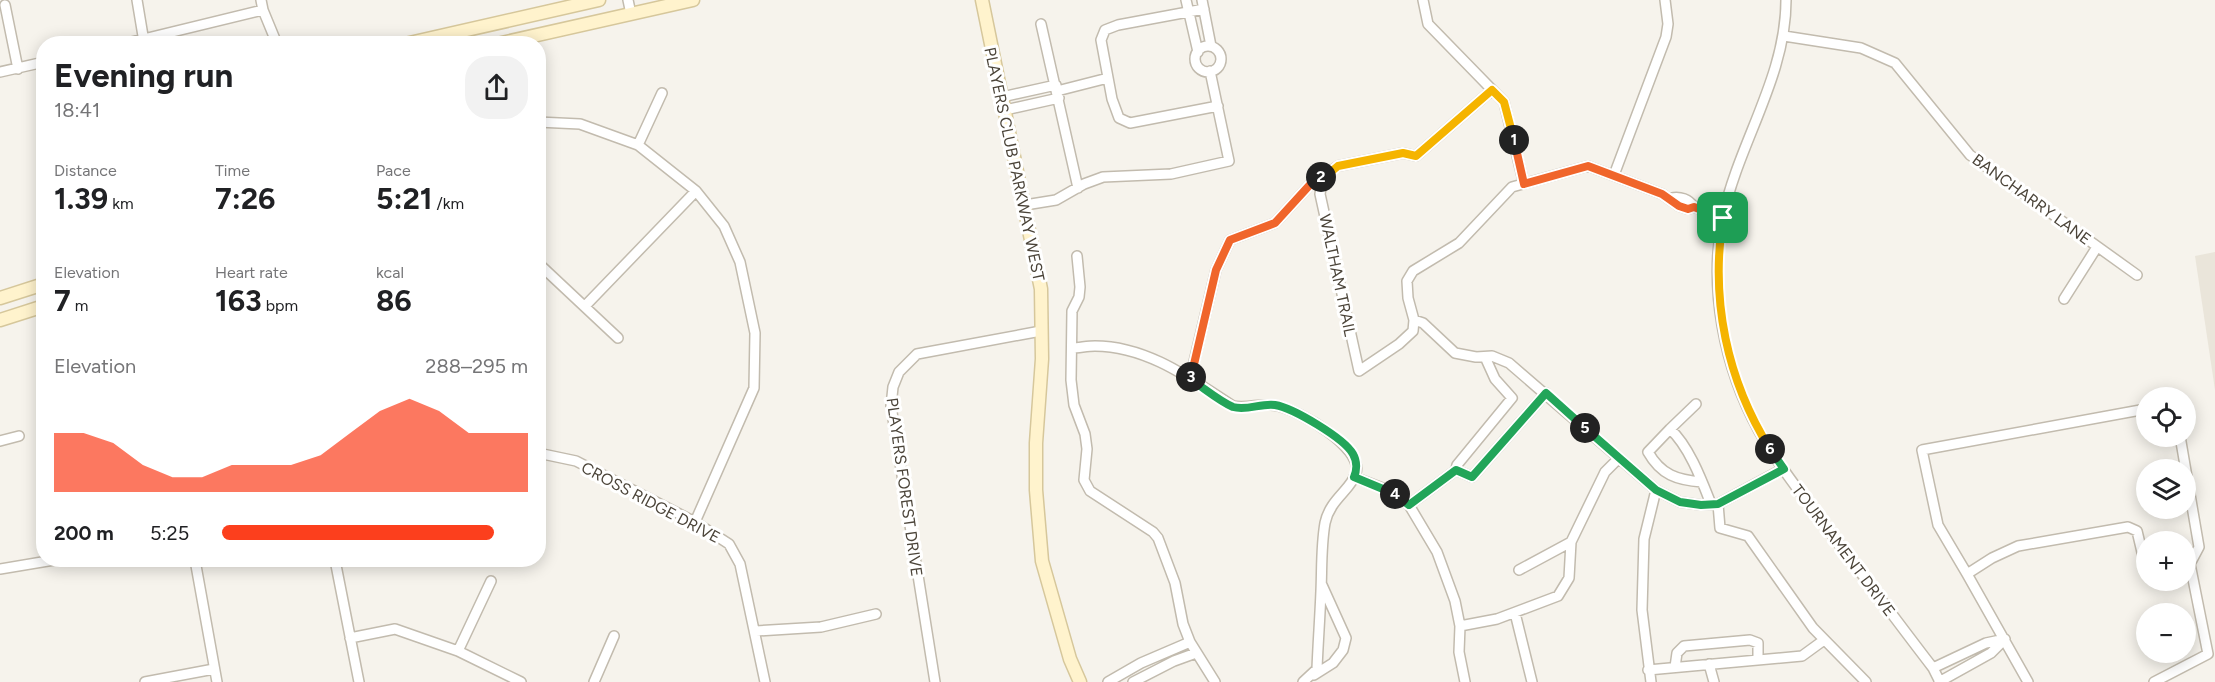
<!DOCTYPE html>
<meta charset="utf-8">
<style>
:root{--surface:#fff;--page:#f2f2f2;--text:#202124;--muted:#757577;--accent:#fc3f1d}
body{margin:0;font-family:Figtree,sans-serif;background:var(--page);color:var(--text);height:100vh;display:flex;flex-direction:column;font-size:22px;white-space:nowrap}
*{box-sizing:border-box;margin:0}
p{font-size:20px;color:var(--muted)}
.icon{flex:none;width:33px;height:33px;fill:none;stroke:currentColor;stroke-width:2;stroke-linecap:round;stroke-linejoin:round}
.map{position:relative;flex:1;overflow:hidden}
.side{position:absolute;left:36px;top:36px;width:510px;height:531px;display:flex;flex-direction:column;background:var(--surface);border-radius:24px;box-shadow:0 3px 15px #0003}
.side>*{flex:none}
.buttons{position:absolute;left:2136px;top:387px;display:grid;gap:12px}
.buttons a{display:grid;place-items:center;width:60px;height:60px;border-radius:50%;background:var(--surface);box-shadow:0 3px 15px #0003;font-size:30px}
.pin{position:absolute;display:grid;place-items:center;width:51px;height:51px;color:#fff;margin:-26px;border-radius:12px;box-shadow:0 3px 9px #0006}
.km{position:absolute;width:30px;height:30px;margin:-15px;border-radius:50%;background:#222;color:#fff;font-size:16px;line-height:30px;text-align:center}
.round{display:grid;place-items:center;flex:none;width:63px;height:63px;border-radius:24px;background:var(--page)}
.head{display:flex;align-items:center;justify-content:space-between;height:102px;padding:0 18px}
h1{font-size:33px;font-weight:700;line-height:45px}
.figures{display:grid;grid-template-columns:repeat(3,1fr);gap:9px;height:102px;padding:6px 18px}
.figures div{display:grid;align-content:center}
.figures b{font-size:30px;font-weight:700}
.figures small{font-size:16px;font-weight:400}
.figures p{font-size:16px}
.chart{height:168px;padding:12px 18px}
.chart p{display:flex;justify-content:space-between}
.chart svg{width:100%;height:108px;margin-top:6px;fill:var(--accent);opacity:.7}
ul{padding:0 18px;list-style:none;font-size:20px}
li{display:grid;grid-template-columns:96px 72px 1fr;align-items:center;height:45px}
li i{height:15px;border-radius:8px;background:var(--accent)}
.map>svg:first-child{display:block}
</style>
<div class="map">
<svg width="2215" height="682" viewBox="0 0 2215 682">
<rect width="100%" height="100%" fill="#f6f3ec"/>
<path fill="#eae5da" d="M 2215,252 L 2215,390 L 2195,256 Z"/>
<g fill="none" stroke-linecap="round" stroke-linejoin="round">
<defs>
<path id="street" d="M 137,0 L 144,42
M 261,0 L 263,10 L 277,44
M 628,0 L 631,14
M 1186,0 L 1198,52
M 1202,0 L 1211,46
M 1423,0 L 1428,24 L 1504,102 L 1524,184
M 1786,0 C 1786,77 1739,142 1723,216 C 1708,287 1724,368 1759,431 C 1780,468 1807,501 1832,535 C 1866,579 1899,624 1933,668 L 1940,682
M 5,5 L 18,69
M 1204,9 L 1118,25 L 1105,30 L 1101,40 L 1112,99 L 1119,118 L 1130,123 L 1218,106
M 1041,24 L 1078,188
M 1784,36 L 1861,48 L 1895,63 L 1970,155 L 2137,275
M 123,44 L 263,10
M1195 59a13 13 0 1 1 26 0a13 13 0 1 1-26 0Z
M 0,72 L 44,62
M 1492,90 L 1416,156 L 1403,153 L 1338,166 C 1327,173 1322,180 1320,194 L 1359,371 L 1399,344 L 1413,331 L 1414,320 L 1408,298 L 1407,281 L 1413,271 L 1459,243 L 1512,187 L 1588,166 L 1662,194 L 1679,206 L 1688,209 L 1694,207 L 1723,218
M 1057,91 L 1108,78
M 1002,97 L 1056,85
M 1005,110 L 1059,98
M 538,122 L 580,124 L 638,145 L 696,191 L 724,226 L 740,262 L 755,333 L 754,388 L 695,522
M 638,145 L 662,93
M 1614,175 L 1666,37 L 1668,24 L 1665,0
M 1671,198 C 1680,196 1689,199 1694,207
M 1025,205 L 1056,200 L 1084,184 L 1103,177 L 1171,174 L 1229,161 L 1210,71
M 1077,256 L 1080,287 L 1079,297 L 1072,311 L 1071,380 L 1074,405 L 1085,434 L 1087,449 L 1084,480 L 1090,491 L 1153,532 L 1158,538 L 1175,583 L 1183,624 L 1190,642 L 1215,682
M 538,263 L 618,338
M 2064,299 L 2097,247
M 585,306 L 696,191
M 1414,320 L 1423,323 L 1455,353 L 1476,357 L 1492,356 L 1509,363 L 1656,490 L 1680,502 L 1701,505 L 1718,504 L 1783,469
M 1072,348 C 1079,348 1087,346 1095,346 C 1147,346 1191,379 1233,406 C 1248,409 1263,402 1278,406 C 1300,411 1363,447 1356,473 C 1351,490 1330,499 1325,523 C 1321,546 1322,568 1321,591 C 1320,617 1318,643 1317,669 L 1303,682
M 1190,379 L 1216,270 L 1230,240 L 1275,223 L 1317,177 L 1326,176
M 1670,429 L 1696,404
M 0,441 L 19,436
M 538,453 L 576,461 L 695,522 L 729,544 L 740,564 L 765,682
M 1456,470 L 1457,465 L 1512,398 L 1495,379 L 1485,357
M 1456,470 L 1472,477 L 1546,393
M 1354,477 L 1393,492 L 1409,505 L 1437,552 L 1455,601 L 1460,626 L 1459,652 L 1465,682
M 1702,482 C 1677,480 1661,475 1648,452 L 1670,429 C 1689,446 1702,481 1711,504
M 1718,504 L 1720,528 L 1748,536 L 1813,628 L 1866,682
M 1409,505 L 1456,470
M 195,560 L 217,682
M 335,560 L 359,682
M 0,569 L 54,560
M 1519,570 L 1571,542
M 1967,574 L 1992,558 L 2018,546 L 2128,527 L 2137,531 L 2146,569
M 1515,613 L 1532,682
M 1460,626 L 1497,619 L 1558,596 L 1569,578 L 1571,542 L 1605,472 L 1619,458
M 756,631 L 821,627 L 876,614
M 350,638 L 395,629 L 458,651 L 521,682
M 458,651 L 491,581
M 1709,664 L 1714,682
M 1675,667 L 1677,653 L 1684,646 L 1750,640 L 1758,643 L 1758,660
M 1933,668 L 1986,643 L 2005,639 L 1991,653 L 1939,682
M 1648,670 L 1802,656 L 1824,640
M 1314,675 L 1333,663 L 1343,650 L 1346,638 L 1322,585
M 145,682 L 214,669
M 594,682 L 614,636
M 935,682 L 891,406 L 893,387 L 899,372 L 917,354 L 1041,331
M 1108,682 L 1141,663 L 1190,642
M 1133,682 L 1174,661 L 1196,653
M 1651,682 L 1642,610 L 1644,539 L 1656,490
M 2028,682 L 1967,574 L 1938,525 L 1922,450 L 2146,409
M 2154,682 L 2208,654 L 2190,564 L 2199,547 L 2180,436"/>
<path id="secondary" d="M 982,0 L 1041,289 L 1042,359 L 1036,443 L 1036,490 L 1042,561 L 1070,659 L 1080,682
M 405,44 L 599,0
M 497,44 L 693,0
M 0,298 L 44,284
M 0,320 L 44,306"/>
</defs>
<use href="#street" stroke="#c2bbae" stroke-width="12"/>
<use href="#secondary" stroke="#d6c79b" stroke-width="15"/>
<use href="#street" stroke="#fff" stroke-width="9"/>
<use href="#secondary" stroke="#fff3cd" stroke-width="12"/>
</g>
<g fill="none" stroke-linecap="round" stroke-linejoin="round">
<defs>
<path id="split-1" d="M 1514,140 L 1524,184 L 1588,166 L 1662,194 L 1679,206 L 1688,209 L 1694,207 L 1723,218"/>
<path id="split-2" d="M 1321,177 L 1326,176 L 1338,166 L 1403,153 L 1416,156 L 1492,90 L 1504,102 L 1514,140"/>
<path id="split-3" d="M 1191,377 L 1216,270 L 1230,240 L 1275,223 L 1317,177 L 1321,177"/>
<path id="split-4" d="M 1191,377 L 1190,379 C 1204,388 1219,401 1233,407 C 1247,411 1261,403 1275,405 C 1293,408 1344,438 1353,454 C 1357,461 1357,470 1354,477 L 1395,494"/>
<path id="split-5" d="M 1395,494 L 1409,505 L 1456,470 L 1472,477 L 1546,393 L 1585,428"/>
<path id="split-6" d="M 1585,428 L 1656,490 L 1680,502 L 1701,505 L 1718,504 L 1784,469 L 1770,449"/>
<path id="split-7" d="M 1723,218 C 1710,300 1727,380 1770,449"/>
</defs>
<use href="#split-1" stroke="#fff" stroke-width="12"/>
<use href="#split-2" stroke="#fff" stroke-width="12"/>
<use href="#split-3" stroke="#fff" stroke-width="12"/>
<use href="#split-4" stroke="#fff" stroke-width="12"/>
<use href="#split-5" stroke="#fff" stroke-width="12"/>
<use href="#split-6" stroke="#fff" stroke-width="12"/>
<use href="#split-7" stroke="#fff" stroke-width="12"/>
<use href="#split-1" stroke="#f0652b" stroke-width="8"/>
<use href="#split-2" stroke="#f5b400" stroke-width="8"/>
<use href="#split-3" stroke="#f0652b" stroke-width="8"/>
<use href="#split-4" stroke="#22a559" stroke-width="8"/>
<use href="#split-5" stroke="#22a559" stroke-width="8"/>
<use href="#split-6" stroke="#22a559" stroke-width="8"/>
<use href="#split-7" stroke="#f5b400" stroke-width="8"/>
</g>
<g text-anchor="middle" stroke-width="6" stroke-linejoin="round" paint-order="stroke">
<g font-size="16" fill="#4b4439" stroke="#fff">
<text transform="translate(1015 164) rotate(78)" y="6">PLAYERS CLUB PARKWAY WEST</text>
<text transform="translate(2032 199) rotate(36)" y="6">BANCHARRY LANE</text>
<text transform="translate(1338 275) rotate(78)" y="6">WALTHAM TRAIL</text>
<text transform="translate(905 487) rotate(82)" y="6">PLAYERS FOREST DRIVE</text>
<text transform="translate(651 502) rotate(28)" y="6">CROSS RIDGE DRIVE</text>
<text transform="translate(1844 550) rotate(53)" y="6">TOURNAMENT DRIVE</text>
</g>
</g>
</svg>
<div class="buttons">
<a><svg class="icon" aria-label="locate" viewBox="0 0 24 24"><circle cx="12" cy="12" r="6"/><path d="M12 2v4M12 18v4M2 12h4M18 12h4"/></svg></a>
<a><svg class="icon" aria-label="layers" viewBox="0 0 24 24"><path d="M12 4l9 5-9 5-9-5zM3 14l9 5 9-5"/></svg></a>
<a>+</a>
<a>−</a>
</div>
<div class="pin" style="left:1723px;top:218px;background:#1e9e55"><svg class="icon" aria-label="arrive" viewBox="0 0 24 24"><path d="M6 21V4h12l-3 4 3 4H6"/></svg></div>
<b class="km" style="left:1514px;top:140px">1</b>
<b class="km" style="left:1321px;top:177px">2</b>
<b class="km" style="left:1191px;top:377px">3</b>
<b class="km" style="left:1395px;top:494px">4</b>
<b class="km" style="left:1585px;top:428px">5</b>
<b class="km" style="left:1770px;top:449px">6</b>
<section class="side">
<div class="head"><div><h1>Evening run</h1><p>18:41</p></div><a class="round"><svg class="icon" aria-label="share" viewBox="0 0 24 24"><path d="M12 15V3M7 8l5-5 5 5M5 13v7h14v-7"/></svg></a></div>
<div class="figures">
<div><p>Distance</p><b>1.39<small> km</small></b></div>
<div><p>Time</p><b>7:26</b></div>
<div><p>Pace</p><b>5:21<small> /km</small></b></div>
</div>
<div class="figures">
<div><p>Elevation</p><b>7<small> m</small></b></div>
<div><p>Heart rate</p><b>163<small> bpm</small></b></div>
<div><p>kcal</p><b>86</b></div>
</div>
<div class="chart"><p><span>Elevation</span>288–295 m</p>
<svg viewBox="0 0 160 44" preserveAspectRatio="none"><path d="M0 44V20L10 20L20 24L30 33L40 38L50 38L60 33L70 33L80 33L90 29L100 20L110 11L120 6L130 11L140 20L150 20L160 20V44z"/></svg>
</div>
<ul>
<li><b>200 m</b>5:25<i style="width:89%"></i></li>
</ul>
</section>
</div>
